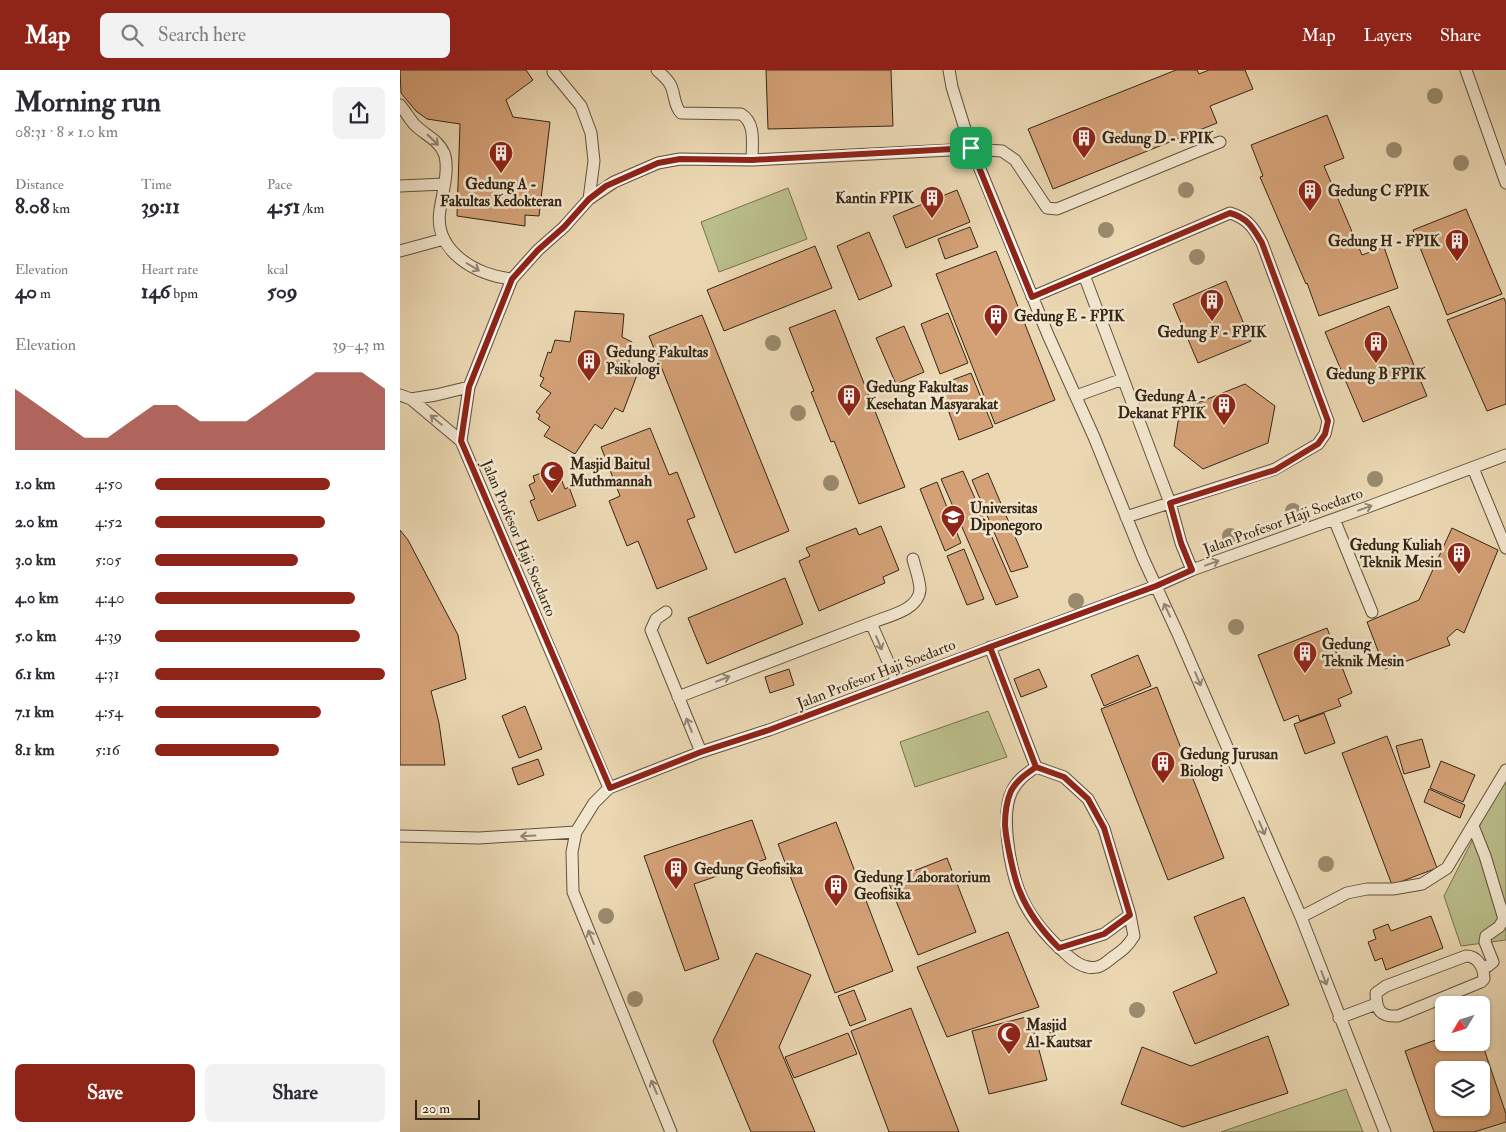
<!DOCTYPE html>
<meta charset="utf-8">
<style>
:root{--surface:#fff;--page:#f2f2f3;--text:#2b2b33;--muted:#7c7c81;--accent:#8f2418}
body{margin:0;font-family:"IM FELL Double Pica",serif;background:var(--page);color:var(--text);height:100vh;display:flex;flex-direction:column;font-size:19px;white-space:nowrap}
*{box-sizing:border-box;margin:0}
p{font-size:16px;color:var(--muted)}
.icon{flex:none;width:28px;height:28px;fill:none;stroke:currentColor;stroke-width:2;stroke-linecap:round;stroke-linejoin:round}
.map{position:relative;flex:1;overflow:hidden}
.drawer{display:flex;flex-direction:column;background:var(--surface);width:400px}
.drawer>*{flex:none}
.needle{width:32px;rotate:232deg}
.controls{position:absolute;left:1035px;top:926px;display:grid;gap:10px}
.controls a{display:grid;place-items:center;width:55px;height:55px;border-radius:8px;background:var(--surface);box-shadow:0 1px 4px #0004;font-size:25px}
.scale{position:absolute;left:15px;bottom:12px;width:65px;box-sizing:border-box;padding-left:5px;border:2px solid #352616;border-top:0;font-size:14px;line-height:18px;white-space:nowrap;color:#352616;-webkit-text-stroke:4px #f2e6ce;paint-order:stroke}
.pin{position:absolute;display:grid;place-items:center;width:42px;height:42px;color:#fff;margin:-21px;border-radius:10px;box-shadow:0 2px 8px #0006}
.round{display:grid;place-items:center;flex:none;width:52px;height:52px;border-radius:8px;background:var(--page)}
.head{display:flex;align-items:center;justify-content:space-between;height:85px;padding:0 15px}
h1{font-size:28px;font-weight:700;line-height:38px}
.figures{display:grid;grid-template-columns:repeat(3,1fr);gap:8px;height:85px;padding:5px 15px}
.figures div{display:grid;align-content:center}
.figures b{font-size:21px;font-weight:700}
.figures small{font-size:14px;font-weight:400}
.figures p{font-size:14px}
.chart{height:140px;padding:10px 15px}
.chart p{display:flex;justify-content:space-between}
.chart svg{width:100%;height:90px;margin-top:5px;fill:var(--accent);opacity:.7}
.cta{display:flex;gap:10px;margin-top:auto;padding:10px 15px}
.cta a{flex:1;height:58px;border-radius:8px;background:var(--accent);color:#fff;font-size:20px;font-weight:700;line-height:58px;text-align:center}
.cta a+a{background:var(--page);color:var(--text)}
ul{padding:0 15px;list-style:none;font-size:16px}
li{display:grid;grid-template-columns:80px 60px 1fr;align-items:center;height:38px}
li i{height:12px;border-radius:6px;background:var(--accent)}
header{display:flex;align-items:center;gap:30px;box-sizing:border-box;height:70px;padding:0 25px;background:var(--accent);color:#fff}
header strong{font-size:24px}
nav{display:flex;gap:28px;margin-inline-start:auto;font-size:18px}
.search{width:350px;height:45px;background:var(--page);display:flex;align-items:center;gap:12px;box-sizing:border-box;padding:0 18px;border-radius:8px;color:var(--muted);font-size:19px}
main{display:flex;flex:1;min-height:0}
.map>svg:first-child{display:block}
</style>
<header>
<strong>Map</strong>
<div class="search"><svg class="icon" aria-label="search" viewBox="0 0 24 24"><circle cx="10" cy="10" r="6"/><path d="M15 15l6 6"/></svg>Search here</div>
<nav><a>Map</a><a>Layers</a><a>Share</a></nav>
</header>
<main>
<section class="drawer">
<div class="head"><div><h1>Morning run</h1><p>08:31 · 8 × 1.0 km</p></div><a class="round"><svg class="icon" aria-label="share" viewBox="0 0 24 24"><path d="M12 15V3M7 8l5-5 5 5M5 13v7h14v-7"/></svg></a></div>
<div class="figures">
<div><p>Distance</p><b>8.08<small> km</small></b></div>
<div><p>Time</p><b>39:11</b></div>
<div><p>Pace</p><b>4:51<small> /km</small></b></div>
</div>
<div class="figures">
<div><p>Elevation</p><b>40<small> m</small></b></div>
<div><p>Heart rate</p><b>146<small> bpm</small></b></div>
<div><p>kcal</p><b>509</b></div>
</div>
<div class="chart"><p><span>Elevation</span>39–43 m</p>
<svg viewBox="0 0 160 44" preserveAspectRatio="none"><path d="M0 44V14L10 22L20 30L30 38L40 38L50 30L60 22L70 22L80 30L90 30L100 30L110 22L120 14L130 6L140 6L150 6L160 14V44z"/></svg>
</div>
<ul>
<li><b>1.0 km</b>4:50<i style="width:76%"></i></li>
<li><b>2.0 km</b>4:52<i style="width:74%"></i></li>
<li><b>3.0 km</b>5:05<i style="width:62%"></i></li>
<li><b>4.0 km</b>4:40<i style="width:87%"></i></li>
<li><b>5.0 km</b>4:39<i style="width:89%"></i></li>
<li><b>6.1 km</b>4:31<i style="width:100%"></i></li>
<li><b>7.1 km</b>4:54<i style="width:72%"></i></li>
<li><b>8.1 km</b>5:16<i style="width:54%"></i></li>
</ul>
<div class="cta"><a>Save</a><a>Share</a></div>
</section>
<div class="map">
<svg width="1106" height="1062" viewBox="0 0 1106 1062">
<rect width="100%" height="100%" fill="#ebd8b3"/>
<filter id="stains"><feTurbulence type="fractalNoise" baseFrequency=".004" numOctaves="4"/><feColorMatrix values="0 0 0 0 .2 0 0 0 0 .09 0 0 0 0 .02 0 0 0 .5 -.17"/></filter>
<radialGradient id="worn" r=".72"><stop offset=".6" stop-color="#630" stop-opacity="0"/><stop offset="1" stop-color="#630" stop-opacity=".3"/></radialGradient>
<path fill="#babe8a" stroke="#787250" d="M 388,118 L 407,169 L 319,202 L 301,152 Z
M 588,641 L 607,687 L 515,717 L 500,672 Z
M 1106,704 L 1106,870 L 1061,876 L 1044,826 Z
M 946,1019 L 963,1062 L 821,1062 Z"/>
<path fill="#d4a177" stroke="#352616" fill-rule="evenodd" d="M 0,0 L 126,0 L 133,10 L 106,30 L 113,47 L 150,52 L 139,146 L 125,145 L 125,156 L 57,146 L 60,54 L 27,49 L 16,41 L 1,23 Z
M 366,0 L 491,0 L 493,56 L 368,59 Z
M 776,0 L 797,0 L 799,4 L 809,0 L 845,0 L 853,19 L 810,36 L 817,53 L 653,119 L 628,59 Z
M 927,45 L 944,88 L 924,96 L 962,185 L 984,177 L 998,218 L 919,246 L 907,213 L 906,214 L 860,107 L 863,106 L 851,75 Z
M 557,120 L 570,152 L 506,178 L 493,146 Z
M 1066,139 L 1102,224 L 1047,245 L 1013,160 Z
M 570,157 L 578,177 L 545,189 L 538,169 Z
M 469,162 L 492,216 L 459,230 L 437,176 Z
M 415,176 L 432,218 L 324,261 L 307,220 Z
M 596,181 L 655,330 L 595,354 L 536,204 Z
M 826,211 L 851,271 L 798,293 L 773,234 Z
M 1104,228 L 1106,233 L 1106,334 L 1087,341 L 1047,250 Z
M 989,236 L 1027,326 L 963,352 L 925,262 Z
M 435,240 L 505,417 L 459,434 L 434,371 L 431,372 L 411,322 L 414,321 L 389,258 Z
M 175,241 L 224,244 L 222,267 L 232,272 L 228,298 L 237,305 L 223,342 L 215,338 L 202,359 L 195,354 L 175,384 L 144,366 L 150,357 L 138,349 L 140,345 L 136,342 L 151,323 L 140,316 L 144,308 L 140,306 L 148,282 L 151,283 L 155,270 L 170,272 Z
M 548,243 L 568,293 L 540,304 L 521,254 Z
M 302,245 L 389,461 L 335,483 L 249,266 Z
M 504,256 L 524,302 L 496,314 L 476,268 Z
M 571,303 L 593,357 L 559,370 L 539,315 Z
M 845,314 L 875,336 L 868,373 L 803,399 L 774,376 L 780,340 Z
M 250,358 L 269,405 L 277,402 L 295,447 L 287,450 L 307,499 L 257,519 L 238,471 L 227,476 L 209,431 L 220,426 L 201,377 Z
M 149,400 L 151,404 L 158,401 L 165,419 L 169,417 L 176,436 L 138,451 L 130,431 L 135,429 L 129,415 L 135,412 L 133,406 Z
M 563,401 L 618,527 L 596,535 L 541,409 Z
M 588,403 L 628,497 L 611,502 L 572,410 Z
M 537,412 L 561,473 L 545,481 L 520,419 Z
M 481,456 L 499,500 L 483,507 L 485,513 L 419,541 L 399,491 L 410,486 L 406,478 L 456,458 L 459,465 Z
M 1052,458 L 1098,480 L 1064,563 L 1057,559 L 1047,568 L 1050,575 L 985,599 L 967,552 L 1019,530 Z
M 0,460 L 8,470 L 58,565 L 66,609 L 31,621 L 39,653 L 45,695 L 0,695 Z
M 564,479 L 584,529 L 567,535 L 547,486 Z
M 385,508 L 403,554 L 307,594 L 288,548 Z
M 927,558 L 952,623 L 938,629 L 941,636 L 900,651 L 898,645 L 884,651 L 858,585 Z
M 738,585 L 751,616 L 704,636 L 691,605 Z
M 389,599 L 394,615 L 370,623 L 365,607 Z
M 639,599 L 647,617 L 621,627 L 614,609 Z
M 757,617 L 824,788 L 768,810 L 701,639 Z
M 125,636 L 142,679 L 119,688 L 102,646 Z
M 924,643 L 935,673 L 905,684 L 894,654 Z
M 987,666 L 1037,798 L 992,815 L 942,683 Z
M 1022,669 L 1030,697 L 1004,704 L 996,676 Z
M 138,689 L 144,705 L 118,715 L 112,698 Z
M 1041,691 L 1075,705 L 1063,732 L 1030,718 Z
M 1029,719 L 1065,735 L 1060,748 L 1024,732 Z
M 352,750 L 366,789 L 294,814 L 319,889 L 285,901 L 244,786 Z
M 436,752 L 493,901 L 435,923 L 378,774 Z
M 547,788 L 576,862 L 518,885 L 488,811 Z
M 844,827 L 889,935 L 795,974 L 773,922 L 817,903 L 794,847 Z
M 1031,846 L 1043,878 L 986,900 L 982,888 L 975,891 L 968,872 L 976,869 L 973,860 L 988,854 L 991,861 Z
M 608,862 L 639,937 L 547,967 L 517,897 Z
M 356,883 L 411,905 L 379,977 L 415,1062 L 351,1062 L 313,971 Z
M 454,920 L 466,950 L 450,956 L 438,926 Z
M 511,938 L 559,1062 L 489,1062 L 451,961 Z
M 630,946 L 647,1010 L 589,1024 L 572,961 Z
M 448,963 L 457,984 L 394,1008 L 385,987 Z
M 868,966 L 888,1023 L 783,1057 L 721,1034 L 742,977 L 791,996 Z
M 1044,967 L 1044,972 L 1081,972 L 1081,970 L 1106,1044 L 1106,1052 L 1074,1062 L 1034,1062 L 1005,981 ZM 1044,1000 L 1081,1000 L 1081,1038 L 1044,1038 Z"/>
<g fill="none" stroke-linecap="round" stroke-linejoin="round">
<defs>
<path id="service" d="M 257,0 C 262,5 268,9 271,16 C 275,25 274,36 281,43 L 341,44 C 356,53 352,73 352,90
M 549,0 L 552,17 L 569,72 L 648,265 L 694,367 L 743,488 L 778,564 L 901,847 L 985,1062
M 1066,0 L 1106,113
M 0,35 C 5,41 9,48 14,54 C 23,64 38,69 44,83 C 50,98 42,125 40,140 C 33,181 77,206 112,209
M 0,116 L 44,114
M 189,129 L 214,112 L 258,93 L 280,89 L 352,90 L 571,79 L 602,81 L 615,90 L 647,138 L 657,139 L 820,72
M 0,181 L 44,169
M 684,205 L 770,433 L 781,473 L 792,500
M 632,227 L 830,143 C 847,148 854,158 862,173 L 928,351 L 925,364 L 918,374 L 875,399 L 726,447
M 0,325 L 11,329 L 61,371 L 209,718
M 676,326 L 723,309
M 11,329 L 36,325 L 69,317
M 61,371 L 69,317 L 112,209 L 138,180 L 164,157 L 189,129 L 194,91 L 191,63 L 181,36 L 153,2
M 1073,398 L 1106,478
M 934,449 L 972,542
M 266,542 L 256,549 L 251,560 L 301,682
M 471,553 C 487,546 518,541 520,520 C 520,510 515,498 513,489
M 590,577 L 636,697 L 664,707 L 688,729 L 704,759 L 730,845 L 704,864 L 659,878
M 278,627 L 471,553 L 497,612
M 636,697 C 626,704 617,710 612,721 C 600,744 610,797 619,821 C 628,845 646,866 664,882 C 672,890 685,900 697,897 C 703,896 709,890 713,887 C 723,880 728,876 734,866 L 730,845
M 1073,756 L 1085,786 L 1104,849 L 1099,857 L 1086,866 L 1085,872 L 1093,892 L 1088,896 L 1082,898
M 0,766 L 79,768 L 176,762
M 901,847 L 947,823 L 967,819 L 993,819 L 1022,814 L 1047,798 L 1106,700
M 1066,886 C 1078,886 1084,898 1084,909 L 1081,912 L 998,946 C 980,947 976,940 976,923 L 986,916 Z
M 939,948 L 976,934
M 271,1062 L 173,822 L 172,782 L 176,762 L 194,733 L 209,718 L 301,682 L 369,660 L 756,516 L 792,500 L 965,438 L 1106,385"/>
</defs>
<use href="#service" stroke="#62523d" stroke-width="13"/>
<use href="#service" stroke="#f2e6ce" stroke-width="11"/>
</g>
<g fill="#998b6d">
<circle cx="1035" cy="26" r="8"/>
<circle cx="994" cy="80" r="8"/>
<circle cx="1061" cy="93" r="8"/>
<circle cx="786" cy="120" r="8"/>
<circle cx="706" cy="160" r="8"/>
<circle cx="797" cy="187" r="8"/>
<circle cx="373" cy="273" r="8"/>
<circle cx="398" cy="343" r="8"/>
<circle cx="975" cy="409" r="8"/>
<circle cx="431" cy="413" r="8"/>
<circle cx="893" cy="441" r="8"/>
<circle cx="830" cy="466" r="8"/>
<circle cx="676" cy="531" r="8"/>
<circle cx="836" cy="557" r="8"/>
<circle cx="926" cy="794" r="8"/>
<circle cx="206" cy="846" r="8"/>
<circle cx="235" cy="929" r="8"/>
<circle cx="737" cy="940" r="8"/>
</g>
<defs><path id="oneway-shaft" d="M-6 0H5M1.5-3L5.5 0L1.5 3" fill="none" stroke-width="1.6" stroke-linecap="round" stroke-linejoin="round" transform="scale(1.25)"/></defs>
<g stroke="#948672">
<use href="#oneway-shaft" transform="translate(33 70) rotate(44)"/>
<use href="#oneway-shaft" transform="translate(73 197) rotate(31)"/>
<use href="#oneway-shaft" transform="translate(36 350) rotate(-140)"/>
<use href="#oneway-shaft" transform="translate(965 438) rotate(-20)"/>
<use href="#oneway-shaft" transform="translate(812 493) rotate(-20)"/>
<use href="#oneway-shaft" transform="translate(767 540) rotate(-115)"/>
<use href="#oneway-shaft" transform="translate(479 573) rotate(67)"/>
<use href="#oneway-shaft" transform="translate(323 609) rotate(-21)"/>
<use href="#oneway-shaft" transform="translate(798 609) rotate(67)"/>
<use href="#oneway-shaft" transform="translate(289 655) rotate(-112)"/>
<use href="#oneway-shaft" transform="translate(862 758) rotate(67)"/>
<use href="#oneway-shaft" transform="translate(128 766) rotate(177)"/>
<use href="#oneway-shaft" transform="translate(191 867) rotate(-112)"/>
<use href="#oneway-shaft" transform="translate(924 908) rotate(69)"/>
<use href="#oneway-shaft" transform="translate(254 1017) rotate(-113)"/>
</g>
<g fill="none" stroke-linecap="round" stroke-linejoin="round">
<defs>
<path id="route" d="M 571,78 L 352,90 L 280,89 L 258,93 L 206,116 L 189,129 L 164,157 L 138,180 L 112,209 L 69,317 L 61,371 L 210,718 L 301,682 L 369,660 L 590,577 L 636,697 C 626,704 617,710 611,721 C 607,730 605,745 605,755 C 606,770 614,809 620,822 C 629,844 643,862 659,878 L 704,864 L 730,845 L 704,758 L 688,729 L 664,707 L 636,697 L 590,577 L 756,516 L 792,500 L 781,473 L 770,433 L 875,400 L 918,374 L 925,364 L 928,351 L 862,173 C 853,158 848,148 830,143 L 632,227 L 571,78"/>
</defs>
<use href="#route" stroke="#fff" stroke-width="10"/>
<use href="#route" stroke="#8f2418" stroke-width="6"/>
</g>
<defs>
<symbol id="building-pin" viewBox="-11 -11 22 30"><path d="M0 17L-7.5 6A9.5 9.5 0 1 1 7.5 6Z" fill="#8f2418" stroke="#f2e6ce"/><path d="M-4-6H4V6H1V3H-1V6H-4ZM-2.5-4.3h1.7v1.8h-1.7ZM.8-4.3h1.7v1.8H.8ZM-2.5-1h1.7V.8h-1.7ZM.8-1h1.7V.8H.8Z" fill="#fff"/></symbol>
<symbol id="mosque-pin" viewBox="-11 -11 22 30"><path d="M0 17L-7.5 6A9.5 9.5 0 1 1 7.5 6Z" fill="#8f2418" stroke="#f2e6ce"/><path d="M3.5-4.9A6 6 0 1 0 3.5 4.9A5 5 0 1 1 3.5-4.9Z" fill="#fff"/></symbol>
<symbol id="university-pin" viewBox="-11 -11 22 30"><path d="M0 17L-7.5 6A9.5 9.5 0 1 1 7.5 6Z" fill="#8f2418" stroke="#f2e6ce"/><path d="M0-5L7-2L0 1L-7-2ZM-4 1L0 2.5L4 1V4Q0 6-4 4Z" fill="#fff"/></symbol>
</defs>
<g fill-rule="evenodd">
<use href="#building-pin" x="670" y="54" width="28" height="38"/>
<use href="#building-pin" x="87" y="69" width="28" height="38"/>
<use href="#building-pin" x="896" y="107" width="28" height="38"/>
<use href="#building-pin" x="518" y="114" width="28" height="38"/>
<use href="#building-pin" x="1043" y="157" width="28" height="38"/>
<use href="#building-pin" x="798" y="217" width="28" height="38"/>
<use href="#building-pin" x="582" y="232" width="28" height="38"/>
<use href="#building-pin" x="962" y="259" width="28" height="38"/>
<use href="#building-pin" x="175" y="277" width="28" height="38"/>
<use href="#building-pin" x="435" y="312" width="28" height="38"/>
<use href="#building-pin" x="810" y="321" width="28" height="38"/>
<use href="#mosque-pin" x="138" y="389" width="28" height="38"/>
<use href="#university-pin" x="539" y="433" width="28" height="38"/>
<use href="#building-pin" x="1045" y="470" width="28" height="38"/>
<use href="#building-pin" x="891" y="569" width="28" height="38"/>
<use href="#building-pin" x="749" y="679" width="28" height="38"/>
<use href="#building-pin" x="262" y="785" width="28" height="38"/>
<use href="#building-pin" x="422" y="802" width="28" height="38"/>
<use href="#mosque-pin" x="595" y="950" width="28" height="38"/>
</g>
<g text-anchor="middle" stroke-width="5" stroke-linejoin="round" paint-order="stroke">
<g font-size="15" font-weight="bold" fill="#352616" stroke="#f2e6ce" text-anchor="start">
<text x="702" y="73">Gedung D - FPIK</text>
<text x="101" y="119" text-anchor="middle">Gedung A -<tspan x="101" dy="17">Fakultas Kedokteran</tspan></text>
<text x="928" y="126">Gedung C FPIK</text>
<text x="514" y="133" text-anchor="end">Kantin FPIK</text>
<text x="1040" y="176" text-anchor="end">Gedung H - FPIK</text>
<text x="614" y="251">Gedung E - FPIK</text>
<text x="812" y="267" text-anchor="middle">Gedung F - FPIK</text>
<text x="206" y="287">Gedung Fakultas<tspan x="206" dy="17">Psikologi</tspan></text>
<text x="976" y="309" text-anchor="middle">Gedung B FPIK</text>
<text x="466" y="322">Gedung Fakultas<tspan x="466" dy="17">Kesehatan Masyarakat</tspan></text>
<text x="806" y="331" text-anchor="end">Gedung A -<tspan x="806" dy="17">Dekanat FPIK</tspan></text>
<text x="170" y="399">Masjid Baitul<tspan x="170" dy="17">Muthmannah</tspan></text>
<text x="570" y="443">Universitas<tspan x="570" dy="17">Diponegoro</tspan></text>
<text x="1042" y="480" text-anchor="end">Gedung Kuliah<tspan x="1042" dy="17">Teknik Mesin</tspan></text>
<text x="922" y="579">Gedung<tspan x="922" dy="17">Teknik Mesin</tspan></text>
<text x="780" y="689">Gedung Jurusan<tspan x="780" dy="17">Biologi</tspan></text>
<text x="294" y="804">Gedung Geofisika</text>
<text x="454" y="812">Gedung Laboratorium<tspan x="454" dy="17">Geofisika</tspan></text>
<text x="626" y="960">Masjid<tspan x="626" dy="17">Al-Kautsar</tspan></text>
</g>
<g font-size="15" fill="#352616" stroke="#f2e6ce">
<text transform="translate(883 451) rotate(-20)" y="5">Jalan Profesor Haji Soedarto</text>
<text transform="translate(119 468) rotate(67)" y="5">Jalan Profesor Haji Soedarto</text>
<text transform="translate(476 604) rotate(-21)" y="5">Jalan Profesor Haji Soedarto</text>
</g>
</g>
<rect width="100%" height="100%" filter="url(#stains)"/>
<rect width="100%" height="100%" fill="url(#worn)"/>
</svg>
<div class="controls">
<a><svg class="needle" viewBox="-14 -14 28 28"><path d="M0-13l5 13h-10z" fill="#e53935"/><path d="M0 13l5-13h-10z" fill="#7c7c81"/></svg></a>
<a><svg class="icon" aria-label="layers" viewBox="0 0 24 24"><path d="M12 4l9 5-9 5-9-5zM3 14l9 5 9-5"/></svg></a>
</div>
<div class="scale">20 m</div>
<div class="pin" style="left:571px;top:78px;background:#1e9e55"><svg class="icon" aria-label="arrive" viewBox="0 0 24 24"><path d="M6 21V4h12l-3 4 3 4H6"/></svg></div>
</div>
</main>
